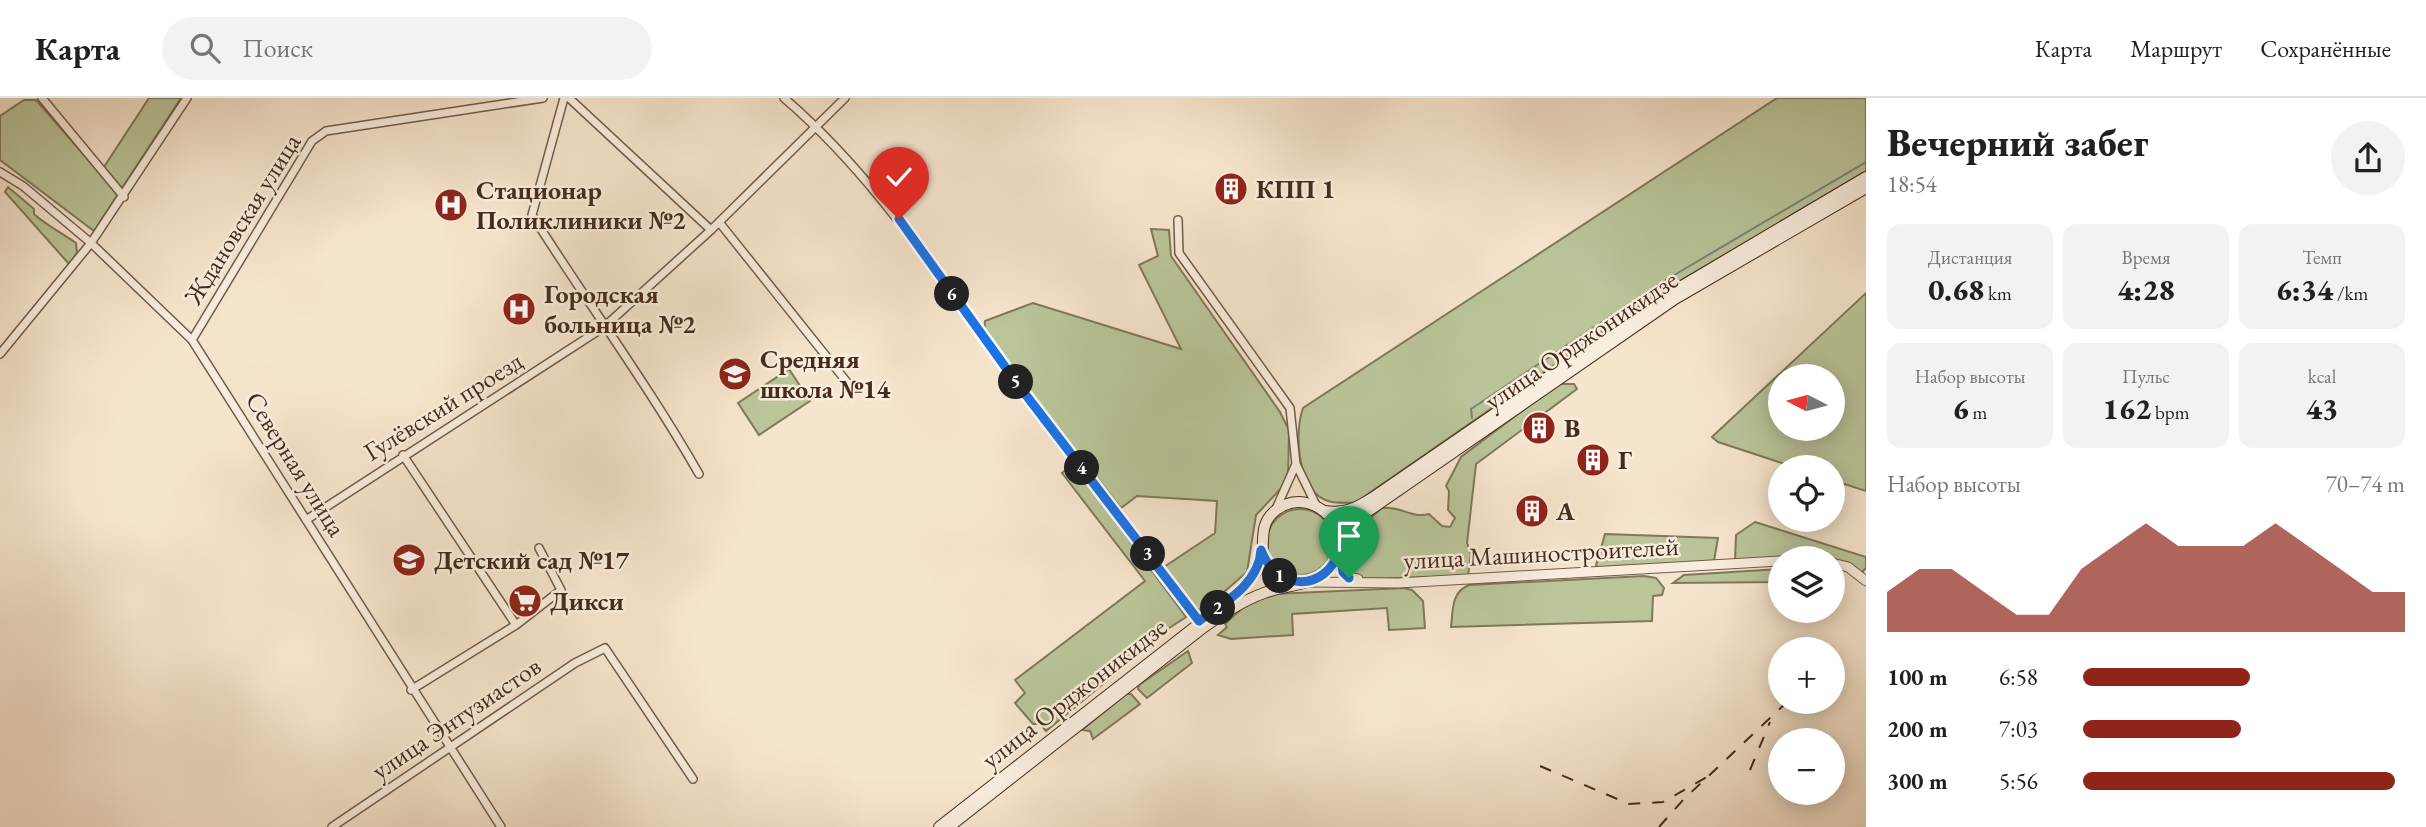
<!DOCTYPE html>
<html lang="ru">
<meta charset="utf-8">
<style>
:root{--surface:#fff;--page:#f2f2f2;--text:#202124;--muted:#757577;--line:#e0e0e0;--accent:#8f2418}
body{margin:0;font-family:"EB Garamond",serif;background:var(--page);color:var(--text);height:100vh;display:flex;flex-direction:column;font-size:26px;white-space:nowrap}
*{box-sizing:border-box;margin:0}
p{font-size:23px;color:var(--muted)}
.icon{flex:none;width:38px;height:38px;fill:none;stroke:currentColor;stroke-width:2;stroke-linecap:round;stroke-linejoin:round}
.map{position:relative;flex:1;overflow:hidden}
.panel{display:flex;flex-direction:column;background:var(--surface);width:560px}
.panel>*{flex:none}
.needle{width:46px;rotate:276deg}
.fabs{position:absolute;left:1768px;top:266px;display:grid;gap:14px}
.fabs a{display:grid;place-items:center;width:77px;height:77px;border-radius:50%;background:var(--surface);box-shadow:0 4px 18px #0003;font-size:35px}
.pin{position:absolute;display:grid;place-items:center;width:60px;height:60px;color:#fff;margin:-72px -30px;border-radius:50% 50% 50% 0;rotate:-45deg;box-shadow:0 0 7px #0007}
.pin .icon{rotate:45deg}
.km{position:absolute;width:35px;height:35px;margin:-18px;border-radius:50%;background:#222;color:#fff;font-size:19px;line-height:35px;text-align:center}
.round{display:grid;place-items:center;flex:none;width:74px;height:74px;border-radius:37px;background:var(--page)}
.headline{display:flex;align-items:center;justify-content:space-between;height:119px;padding:0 21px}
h1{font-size:38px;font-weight:800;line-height:52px}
.metrics{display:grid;grid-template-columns:repeat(3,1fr);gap:10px;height:119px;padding:7px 21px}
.metrics div{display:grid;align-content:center;border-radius:14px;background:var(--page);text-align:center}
.metrics b{font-size:30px;font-weight:800}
.metrics small{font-size:19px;font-weight:400}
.metrics p{font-size:19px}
.chart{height:196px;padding:14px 21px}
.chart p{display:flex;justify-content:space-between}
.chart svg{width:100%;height:126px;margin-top:7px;fill:var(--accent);opacity:.7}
ul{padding:0 21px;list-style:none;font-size:23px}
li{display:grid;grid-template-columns:112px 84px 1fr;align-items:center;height:52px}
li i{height:18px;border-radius:9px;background:var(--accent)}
header{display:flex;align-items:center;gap:42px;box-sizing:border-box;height:98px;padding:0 35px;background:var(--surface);border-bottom:2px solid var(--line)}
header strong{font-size:33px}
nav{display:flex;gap:38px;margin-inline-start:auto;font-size:24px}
.search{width:490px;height:63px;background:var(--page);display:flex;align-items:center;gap:18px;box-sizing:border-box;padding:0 24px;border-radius:38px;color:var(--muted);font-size:26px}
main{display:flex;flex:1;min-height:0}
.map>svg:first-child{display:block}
</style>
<header>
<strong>Карта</strong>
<div class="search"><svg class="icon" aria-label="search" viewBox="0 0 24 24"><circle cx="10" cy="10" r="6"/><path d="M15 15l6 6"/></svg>Поиск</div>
<nav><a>Карта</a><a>Маршрут</a><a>Сохранённые</a></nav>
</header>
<main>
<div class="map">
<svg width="1866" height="729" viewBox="0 0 1866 729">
<rect width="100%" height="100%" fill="#f6e5cd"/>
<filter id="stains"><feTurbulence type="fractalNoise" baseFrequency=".00286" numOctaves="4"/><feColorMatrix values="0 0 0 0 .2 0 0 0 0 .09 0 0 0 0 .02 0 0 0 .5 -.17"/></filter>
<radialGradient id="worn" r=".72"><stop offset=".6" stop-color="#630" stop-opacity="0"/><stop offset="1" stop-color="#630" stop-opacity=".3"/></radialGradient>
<path fill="#bac59a" stroke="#80785a" stroke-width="2" fill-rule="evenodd" d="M 149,0 L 181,0 L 94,133 L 0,62 L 0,18 L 24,2 L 36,2 L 100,75 Z
M 1777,0 L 1866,0 L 1866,73 L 1651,200 L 1355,405 C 1347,404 1336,406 1328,403 C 1297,393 1294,335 1303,310 Z
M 8,89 L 34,111 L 34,116 C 47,128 61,134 76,145 L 77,155 L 69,166 L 5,94 Z
M 1151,131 L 1169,132 L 1171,158 L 1280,314 L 1289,332 L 1288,383 L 1256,417 L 1247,474 L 1203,512 L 1196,511 L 1164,469 L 1215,435 L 1217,403 L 1137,398 L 1121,410 L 984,235 L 985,223 L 1033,205 L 1181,251 L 1139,167 L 1158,158 Z
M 1866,195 L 1866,393 L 1832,382 L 1832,369 L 1794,369 L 1718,344 L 1712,339 ZM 1780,278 L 1832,278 L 1832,331 L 1780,331 Z
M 789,271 L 810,303 L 759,337 L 738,305 Z
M 1558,286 L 1574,286 L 1577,291 L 1476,366 L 1467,445 L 1471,456 L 1468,478 L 1364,481 L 1348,473 C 1338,443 1362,428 1382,410 C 1399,407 1412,421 1429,416 L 1442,428 L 1450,429 L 1455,420 L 1448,412 L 1449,393 L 1446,388 L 1461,359 Z
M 1073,366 L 1186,519 L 1151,542 L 1132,562 L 1046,633 L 1040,626 L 1033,626 L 1015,605 L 1025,595 L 1015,582 L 1145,483 L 1062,375 Z
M1267 444a33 33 0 1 1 66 0a33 33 0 1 1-66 0Z
M 1755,424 L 1866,459 L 1866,470 L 1859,477 L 1832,465 L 1832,460 L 1735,463 L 1736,437 Z
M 1605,436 L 1718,440 L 1714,463 L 1599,471 L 1596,467 Z
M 1780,471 L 1780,484 L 1673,485 L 1684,477 Z
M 1644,478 L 1656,480 L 1664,490 L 1662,497 L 1653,498 L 1652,523 L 1451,529 C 1453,513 1451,494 1469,487 Z
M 1404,490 L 1412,492 L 1423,503 L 1425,530 L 1389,532 L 1387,510 L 1292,516 L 1293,537 L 1231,541 L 1218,537 L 1227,529 L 1225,526 L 1248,505 L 1273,496 Z
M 1188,553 L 1192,565 L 1147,600 L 1138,591 L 1139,587 Z
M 1126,596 L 1131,596 L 1140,606 L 1093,641 L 1090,633 L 1082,632 Z"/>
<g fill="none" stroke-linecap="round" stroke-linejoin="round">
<path stroke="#7a837c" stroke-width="2" d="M 1472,320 L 1471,311 L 1659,186 L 1866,64"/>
<defs>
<path id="minor" d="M 42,0 L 124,99
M 564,0 L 532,117 C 587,204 648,287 699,376
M 569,0 L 711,132
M 784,0 C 873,76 937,176 1006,270 C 1069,356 1136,438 1199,523
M 0,74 L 23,88 L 91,145 L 192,242 L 501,729
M 1178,122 L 1179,155 L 1290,310 L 1296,366 L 1316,407
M 719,124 L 850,288
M 192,242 L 312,43 L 326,33 L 543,0
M 0,256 L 91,145 L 187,0
M 403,357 L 516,527
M 1275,413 L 1296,366
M 306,422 L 604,229 L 711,132 L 845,0
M 411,592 L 516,527 L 561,492 L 539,450
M 332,729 L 575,565 L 605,550 L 693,681"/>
<path id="tertiary" d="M 1340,453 C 1340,468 1342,479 1358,481
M 1832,465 L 1848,469 L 1866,483
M 1310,484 L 1398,485 L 1780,463"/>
<path id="secondary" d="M 1325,413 C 1345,416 1356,410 1372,400 L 1670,195 L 1866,79
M 1341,448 L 1357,421 L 1675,201 L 1866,90
M 1262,455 C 1268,471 1280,481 1297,483
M 939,729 L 1237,496 C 1244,488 1256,477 1260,467 C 1267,447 1256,428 1276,412 C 1314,384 1362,437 1329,471 C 1313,488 1285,487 1264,495 C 1242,503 1223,516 1204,529 L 949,729"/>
</defs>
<use href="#minor" stroke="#725a48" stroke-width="10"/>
<use href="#tertiary" stroke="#725a48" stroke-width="11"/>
<use href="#secondary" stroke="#462b1b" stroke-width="12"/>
<use href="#minor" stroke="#f9eede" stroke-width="7"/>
<use href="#tertiary" stroke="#f9eede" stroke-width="9"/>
<use href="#secondary" stroke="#f9eede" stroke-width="10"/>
<path stroke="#462b1b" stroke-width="2" stroke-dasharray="12 12" stroke-linecap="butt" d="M 1540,668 L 1629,706 L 1663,704 L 1707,679
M 1750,672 L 1770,624
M 1659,729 L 1683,702 L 1786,605"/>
</g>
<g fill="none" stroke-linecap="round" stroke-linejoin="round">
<defs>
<path id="route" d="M 899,121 L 1016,284 L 1199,523 C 1224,505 1259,486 1261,452 C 1277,494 1326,495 1340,451 L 1343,474 L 1349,480"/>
</defs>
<use href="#route" stroke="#fff" stroke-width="14"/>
<use href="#route" stroke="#1a73e8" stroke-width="9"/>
</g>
<defs>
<symbol id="building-disc" viewBox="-11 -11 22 22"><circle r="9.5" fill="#8f2418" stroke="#f9eede"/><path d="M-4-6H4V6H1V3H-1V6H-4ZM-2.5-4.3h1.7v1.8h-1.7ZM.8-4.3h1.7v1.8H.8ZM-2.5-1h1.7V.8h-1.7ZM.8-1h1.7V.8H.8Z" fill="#fff"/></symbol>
<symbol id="hospital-disc" viewBox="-11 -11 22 22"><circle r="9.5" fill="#8f2418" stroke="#f9eede"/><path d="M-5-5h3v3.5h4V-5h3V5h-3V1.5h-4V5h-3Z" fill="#fff"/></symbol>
<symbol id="school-disc" viewBox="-11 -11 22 22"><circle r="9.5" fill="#8f2418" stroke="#f9eede"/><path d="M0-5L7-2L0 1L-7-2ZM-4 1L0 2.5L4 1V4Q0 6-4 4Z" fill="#fff"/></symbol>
<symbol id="supermarket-disc" viewBox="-11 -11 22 22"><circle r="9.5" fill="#8f2418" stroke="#f9eede"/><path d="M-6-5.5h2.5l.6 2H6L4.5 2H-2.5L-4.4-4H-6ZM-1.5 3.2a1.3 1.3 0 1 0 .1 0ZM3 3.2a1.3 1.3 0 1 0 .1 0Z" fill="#fff"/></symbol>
</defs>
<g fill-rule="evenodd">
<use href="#building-disc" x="1212" y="72" width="38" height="38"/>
<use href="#hospital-disc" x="432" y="88" width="38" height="38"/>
<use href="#hospital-disc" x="500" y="192" width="38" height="38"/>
<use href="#school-disc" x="716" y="257" width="38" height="38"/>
<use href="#building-disc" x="1520" y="311" width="38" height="38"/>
<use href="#building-disc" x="1574" y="343" width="38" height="38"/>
<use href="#building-disc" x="1513" y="394" width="38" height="38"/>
<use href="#school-disc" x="390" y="443" width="38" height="38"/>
<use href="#supermarket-disc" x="506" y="484" width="38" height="38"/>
</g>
<g text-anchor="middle" stroke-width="5" stroke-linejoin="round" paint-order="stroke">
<g font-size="26" font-weight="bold" fill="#462b1b" stroke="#f9eede" text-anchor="start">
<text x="1256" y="100">КПП 1</text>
<text x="476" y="101">Стационар<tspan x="476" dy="30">Поликлиники №2</tspan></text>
<text x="544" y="205">Городская<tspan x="544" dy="30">больница №2</tspan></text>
<text x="760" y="270">Средняя<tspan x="760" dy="30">школа №14</tspan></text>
<text x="1564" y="339">В</text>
<text x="1618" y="371">Г</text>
<text x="1556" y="422">А</text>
<text x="434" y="471">Детский сад №17</text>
<text x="550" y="512">Дикси</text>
</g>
<g font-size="26" fill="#462b1b" stroke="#f9eede">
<text transform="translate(242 121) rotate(-58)" y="9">Ждановская улица</text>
<text transform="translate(1581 242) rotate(-34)" y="9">улица Орджоникидзе</text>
<text transform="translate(443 308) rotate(-32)" y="9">Гулёвский проезд</text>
<text transform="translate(296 366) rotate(58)" y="9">Северная улица</text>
<text transform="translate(1541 455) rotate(-3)" y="9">улица Машиностроителей</text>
<text transform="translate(1074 595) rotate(-38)" y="9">улица Орджоникидзе</text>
<text transform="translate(456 620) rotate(-34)" y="9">улица Энтузиастов</text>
</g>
</g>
<rect width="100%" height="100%" filter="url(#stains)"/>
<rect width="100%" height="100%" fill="url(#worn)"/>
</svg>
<div class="fabs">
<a><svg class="needle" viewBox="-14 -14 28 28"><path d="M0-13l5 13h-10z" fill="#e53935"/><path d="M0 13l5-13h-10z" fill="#757577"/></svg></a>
<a><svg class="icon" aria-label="locate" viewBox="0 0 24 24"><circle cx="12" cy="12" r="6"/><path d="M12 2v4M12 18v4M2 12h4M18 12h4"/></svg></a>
<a><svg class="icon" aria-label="layers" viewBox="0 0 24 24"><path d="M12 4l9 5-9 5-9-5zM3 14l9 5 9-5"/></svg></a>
<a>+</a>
<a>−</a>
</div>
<div class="pin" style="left:1349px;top:480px;background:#1e9e55"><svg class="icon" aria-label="arrive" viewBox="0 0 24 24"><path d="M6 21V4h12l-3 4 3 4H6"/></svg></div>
<div class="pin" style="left:899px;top:121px;background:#d93025"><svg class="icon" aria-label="check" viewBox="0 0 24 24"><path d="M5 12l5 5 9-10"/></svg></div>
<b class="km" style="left:1280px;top:478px">1</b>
<b class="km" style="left:1218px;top:510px">2</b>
<b class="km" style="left:1148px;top:456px">3</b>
<b class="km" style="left:1082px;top:370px">4</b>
<b class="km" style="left:1016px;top:284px">5</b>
<b class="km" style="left:952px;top:196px">6</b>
</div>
<section class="panel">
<div class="headline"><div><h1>Вечерний забег</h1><p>18:54</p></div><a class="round"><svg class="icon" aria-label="share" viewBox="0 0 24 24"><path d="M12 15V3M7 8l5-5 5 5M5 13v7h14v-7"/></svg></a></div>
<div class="metrics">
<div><p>Дистанция</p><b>0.68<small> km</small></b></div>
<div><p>Время</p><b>4:28</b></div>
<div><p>Темп</p><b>6:34<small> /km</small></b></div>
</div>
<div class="metrics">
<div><p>Набор высоты</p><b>6<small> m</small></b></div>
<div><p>Пульс</p><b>162<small> bpm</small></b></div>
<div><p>kcal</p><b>43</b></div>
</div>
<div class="chart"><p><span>Набор высоты</span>70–74 m</p>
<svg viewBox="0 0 160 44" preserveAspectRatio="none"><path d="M0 44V30L10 22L20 22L30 30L40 38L50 38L60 22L70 14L80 6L90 14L100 14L110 14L120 6L130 14L140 22L150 30L160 30V44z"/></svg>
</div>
<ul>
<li><b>100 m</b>6:58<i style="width:52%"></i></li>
<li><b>200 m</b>7:03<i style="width:49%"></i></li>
<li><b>300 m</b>5:56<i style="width:97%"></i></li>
</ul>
</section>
</main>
